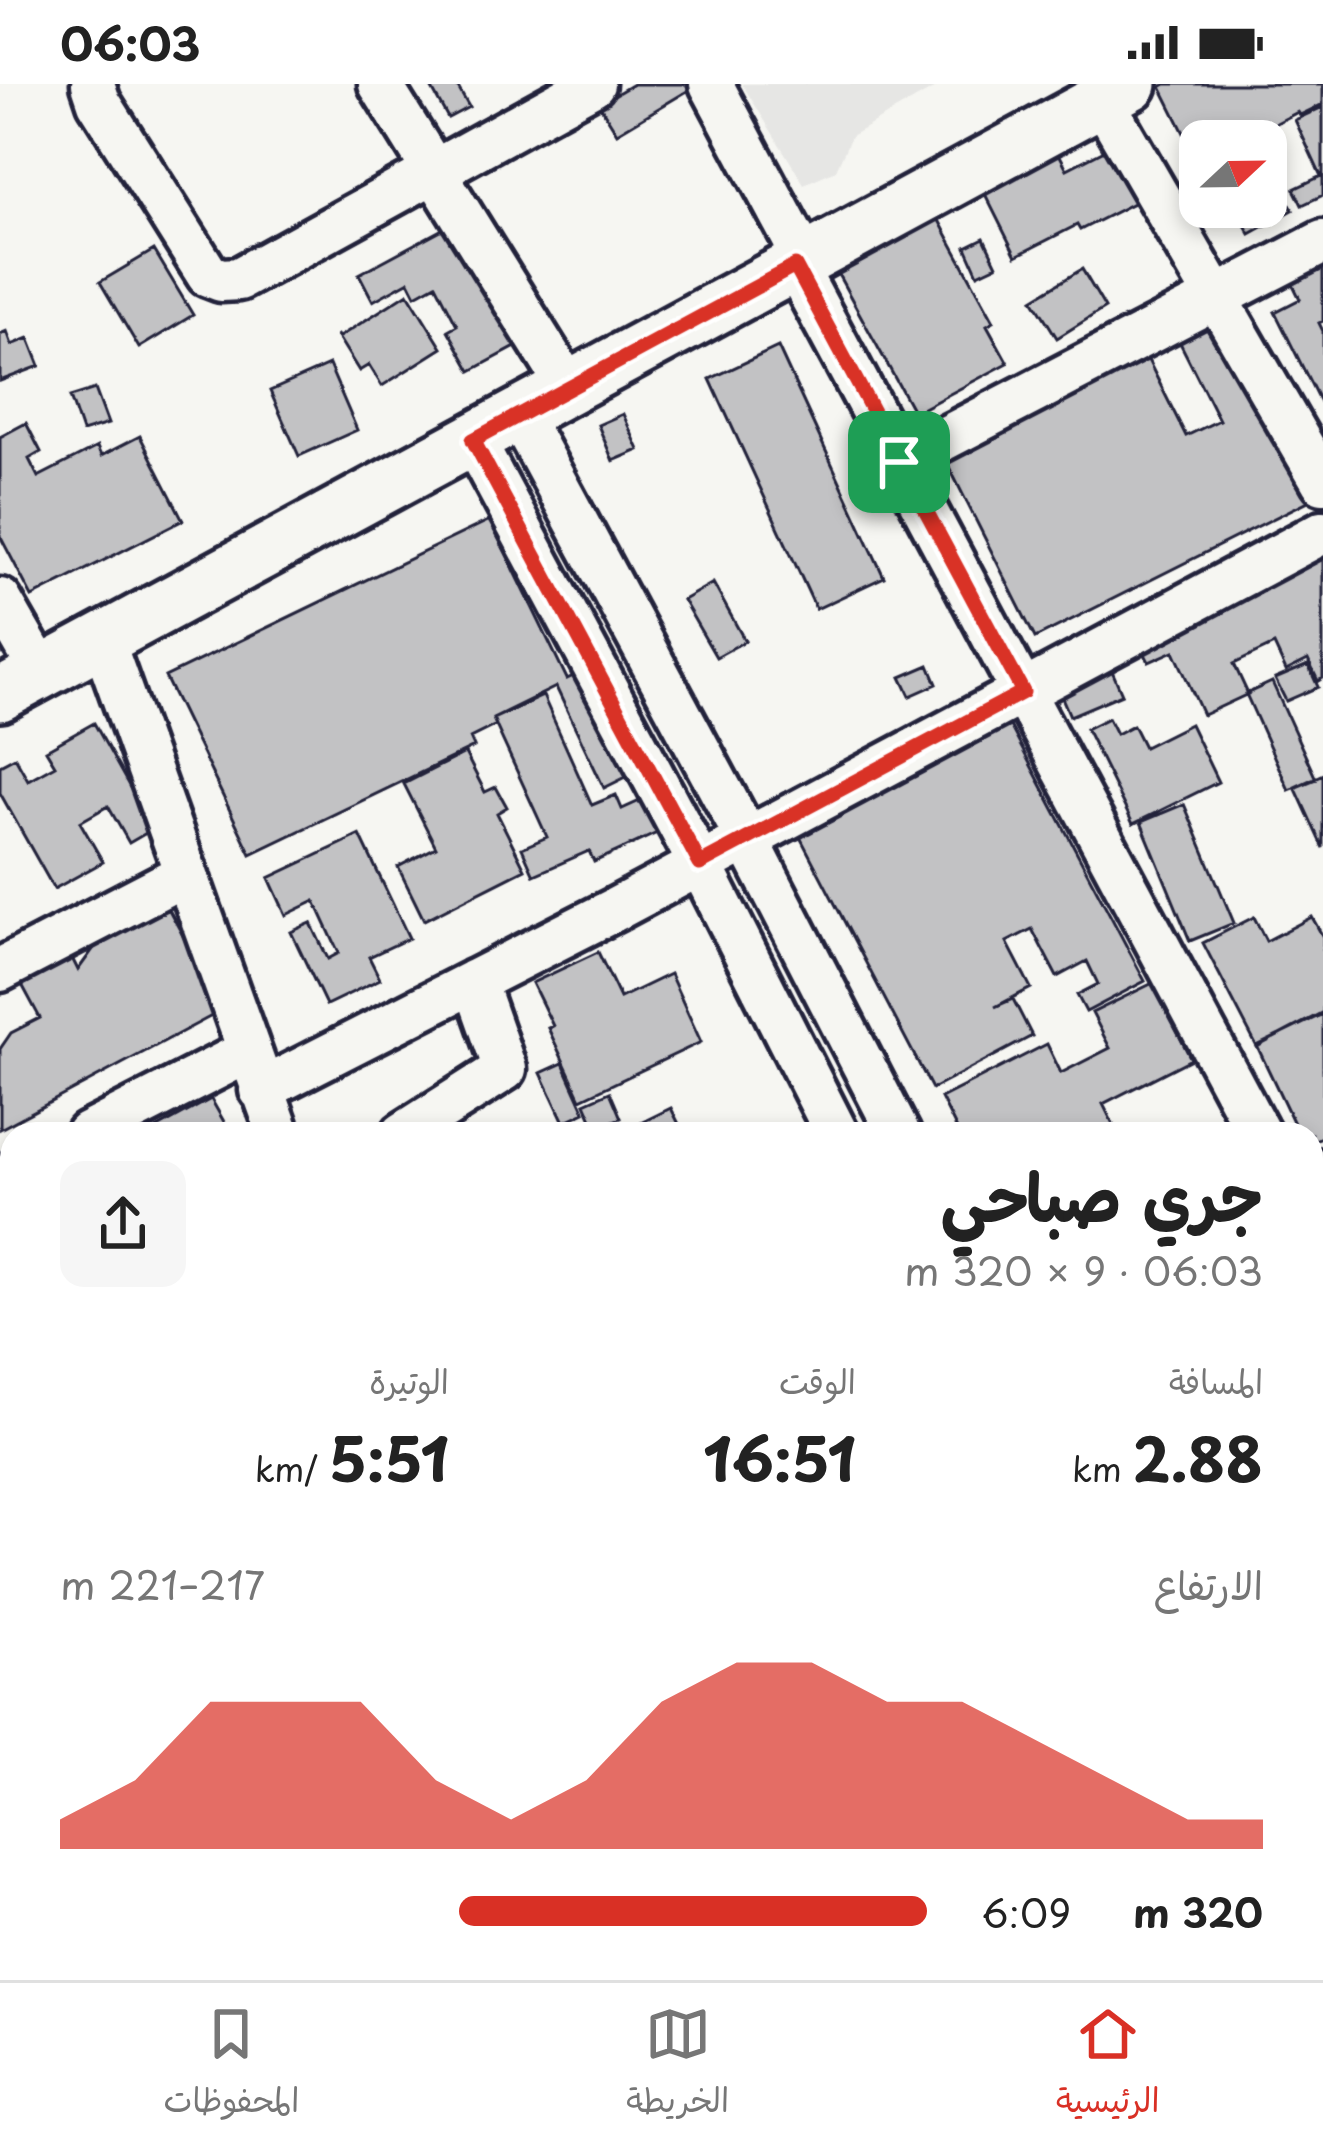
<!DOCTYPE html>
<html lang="ar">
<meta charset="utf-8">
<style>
:root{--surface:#fff;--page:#f6f6f6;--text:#222;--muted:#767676;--line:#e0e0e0;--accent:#d93025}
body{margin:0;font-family:"Playpen Sans","Playpen Sans Arabic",sans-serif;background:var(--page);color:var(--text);direction:rtl;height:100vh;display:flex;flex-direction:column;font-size:45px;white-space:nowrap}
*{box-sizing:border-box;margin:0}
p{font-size:39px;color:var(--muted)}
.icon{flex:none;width:66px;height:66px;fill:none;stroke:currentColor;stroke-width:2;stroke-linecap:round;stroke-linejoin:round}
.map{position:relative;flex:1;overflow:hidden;direction:ltr}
.details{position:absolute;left:0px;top:1038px;width:1323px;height:858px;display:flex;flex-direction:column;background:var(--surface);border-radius:36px 36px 0 0;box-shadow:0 6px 18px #0003;direction:rtl}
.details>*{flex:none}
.needle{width:78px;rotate:68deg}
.controls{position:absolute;left:1179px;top:36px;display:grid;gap:24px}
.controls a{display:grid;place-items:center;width:108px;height:108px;border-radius:24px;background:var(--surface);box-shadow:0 6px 18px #0003;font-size:60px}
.pin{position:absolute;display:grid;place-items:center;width:102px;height:102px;color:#fff;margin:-51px;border-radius:24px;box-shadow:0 6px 18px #0006}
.round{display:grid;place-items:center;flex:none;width:126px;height:126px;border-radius:24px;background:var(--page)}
.overview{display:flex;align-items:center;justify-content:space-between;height:204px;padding:0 60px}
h1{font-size:66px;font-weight:700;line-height:90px}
.stats{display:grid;grid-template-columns:repeat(3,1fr);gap:18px;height:204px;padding:12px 60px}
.stats div{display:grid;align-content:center}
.stats b{font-size:60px;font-weight:700}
.stats small{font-size:33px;font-weight:400}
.stats p{font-size:33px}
.chart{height:336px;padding:24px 60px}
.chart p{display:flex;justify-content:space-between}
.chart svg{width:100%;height:216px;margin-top:12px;fill:var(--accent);opacity:.7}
ul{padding:0 60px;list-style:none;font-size:39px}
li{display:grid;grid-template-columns:192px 144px 1fr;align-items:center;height:90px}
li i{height:30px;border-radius:15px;background:var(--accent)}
.status{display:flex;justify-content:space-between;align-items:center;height:84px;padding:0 60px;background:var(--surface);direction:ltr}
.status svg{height:33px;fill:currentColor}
.tabs{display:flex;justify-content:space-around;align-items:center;height:168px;border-top:3px solid var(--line);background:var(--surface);font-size:33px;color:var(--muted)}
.tabs a{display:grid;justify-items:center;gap:6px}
.tabs .selected{color:var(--accent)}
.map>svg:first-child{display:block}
</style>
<div class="status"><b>06:03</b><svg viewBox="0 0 49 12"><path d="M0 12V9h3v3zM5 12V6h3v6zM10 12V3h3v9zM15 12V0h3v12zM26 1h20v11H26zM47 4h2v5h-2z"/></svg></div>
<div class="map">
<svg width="1323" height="1896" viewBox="0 0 1323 1896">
<rect width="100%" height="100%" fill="#f6f6f2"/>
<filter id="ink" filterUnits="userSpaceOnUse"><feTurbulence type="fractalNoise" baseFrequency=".00833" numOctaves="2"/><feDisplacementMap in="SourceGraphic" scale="24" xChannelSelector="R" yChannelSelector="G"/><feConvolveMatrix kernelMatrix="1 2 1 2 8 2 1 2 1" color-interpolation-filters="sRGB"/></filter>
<g filter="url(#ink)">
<path fill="#e6e6e4" d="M 742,0 L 942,0 L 851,52 L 836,86 L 804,100 Z"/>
<path fill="#c2c2c4" stroke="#22223b" stroke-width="3" d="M 429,0 L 456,0 L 469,23 L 448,34 Z
M 633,0 L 699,0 L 617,49 L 599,20 Z
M 1166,0 L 1323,0 L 1323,20 L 1300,31 L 1298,28 L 1242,57 L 1200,57 L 1199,79 L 1161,3 Z
M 1323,23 L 1323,111 L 1302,121 L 1294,105 L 1321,92 L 1295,36 Z
M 1122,57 L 1149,111 L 1080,146 L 1077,141 L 1016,172 L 979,98 L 1054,60 L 1067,85 Z
M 1267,80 L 1293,126 L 1250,150 L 1235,123 L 1266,123 Z
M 935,129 L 994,237 L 987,241 L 1008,279 L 914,329 L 834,183 Z
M 452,140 L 538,251 L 471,287 L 448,246 L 457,241 L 436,200 L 416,211 L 409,197 L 373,217 L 359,190 Z
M 984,154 L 997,181 L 978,190 L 966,163 Z
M 1323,160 L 1323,237 L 1319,239 L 1323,247 L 1323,324 L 1275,228 L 1300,215 L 1283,180 Z
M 154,166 L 193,231 L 139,264 L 100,198 Z
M 1082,185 L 1105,224 L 1057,254 L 1033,215 Z
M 408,209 L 442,264 L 382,302 L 369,281 L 359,287 L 336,250 L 339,253 Z
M 1220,213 L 1320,411 L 1035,554 L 937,359 L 1139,258 L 1186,352 L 1219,336 L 1170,239 Z
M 7,247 L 12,261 L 29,254 L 40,282 L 0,297 L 0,250 Z
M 778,263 L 884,493 L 816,525 L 710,295 Z
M 329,281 L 357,346 L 299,372 L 270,307 Z
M 95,305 L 108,340 L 82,348 L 70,313 Z
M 623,330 L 639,366 L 613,377 L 598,341 Z
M 26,339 L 41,368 L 29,375 L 38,393 L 97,363 L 101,372 L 140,352 L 183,436 L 32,513 L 0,452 L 0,353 Z
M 490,436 L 567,595 L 592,583 L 642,685 L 604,704 L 556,603 L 493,634 L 496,641 L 470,654 L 474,663 L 251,770 L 165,593 Z
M 1323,450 L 1323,594 L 1318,597 L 1308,576 L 1286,587 L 1274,561 L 1234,580 L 1248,610 L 1203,631 L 1174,567 L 1149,578 L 1133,546 Z
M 713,499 L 745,557 L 716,573 L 683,516 Z
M 1103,566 L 1122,610 L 1070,632 L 1051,588 Z
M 929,581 L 937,600 L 910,612 L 901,593 Z
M 1308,581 L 1318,603 L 1286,617 L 1275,595 Z
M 1272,598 L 1316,695 L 1289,706 L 1246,610 Z
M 543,612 L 592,721 L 616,711 L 622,725 L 642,716 L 657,749 L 594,778 L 589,767 L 534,791 L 522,764 L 547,753 L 493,635 Z
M 999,621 L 1145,897 L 1086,928 L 1077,911 L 1098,900 L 1087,877 L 1057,893 L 1032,845 L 1007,858 L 1031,904 L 995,923 L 1013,915 L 1032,952 L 932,1005 L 789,732 Z
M 1108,634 L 1116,650 L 1133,641 L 1144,663 L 1190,640 L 1218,698 L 1133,740 L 1086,645 Z
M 94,639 L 153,745 L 129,759 L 108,722 L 80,738 L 103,778 L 54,805 L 0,709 L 0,681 L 15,673 L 28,696 L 55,681 L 46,666 Z
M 465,669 L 485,708 L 496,703 L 507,723 L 497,729 L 525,785 L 424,836 L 398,783 L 436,763 L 404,700 Z
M 1323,690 L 1323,764 L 1295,703 Z
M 1184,720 L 1234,839 L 1190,857 L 1141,738 Z
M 360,751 L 409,854 L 369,873 L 380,895 L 326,921 L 291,848 L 311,839 L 328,875 L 339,869 L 315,817 L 286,831 L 269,794 Z
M 167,822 L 223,926 L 0,1045 L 0,965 L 11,949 L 40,934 L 19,895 L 69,868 L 78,886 L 120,828 Z
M 1254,833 L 1266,857 L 1312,833 L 1323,853 L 1323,928 L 1257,963 L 1203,859 Z
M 598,868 L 620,914 L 670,890 L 701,958 L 581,1015 L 548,944 L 553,942 L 532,899 Z
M 1153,899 L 1191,975 L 1103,1020 L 1118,1050 L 959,1050 L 941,1014 L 1047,960 L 1061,989 L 1110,964 L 1092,929 Z
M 1323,930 L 1323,1052 L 1311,1058 L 1311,1050 L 1299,1050 L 1257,962 Z
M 563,979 L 585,1028 L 564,1038 L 541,989 Z
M 610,1008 L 621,1034 L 596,1044 L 585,1019 Z
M 211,1015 L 231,1050 L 147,1050 Z
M 671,1024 L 684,1050 L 618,1050 Z
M 1311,1182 L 1323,1208 L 1323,1237 L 1311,1242 Z
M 0,1193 L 8,1209 L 12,1207 L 12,1258 L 0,1264 L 0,1269 Z
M 1323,1294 L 1323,1354 L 1311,1359 L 1311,1299 Z
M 12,1320 L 12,1455 L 0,1461 L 0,1326 Z
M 1323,1430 L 1323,1717 L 1311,1723 L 1311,1436 Z
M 12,1535 L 12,1650 L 8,1642 L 0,1646 L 0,1541 Z
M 1311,1826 L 1323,1850 L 1323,1896 L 1247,1896 L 1242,1886 L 1222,1896 L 1158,1896 L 1152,1884 L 1311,1884 Z
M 54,1884 L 329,1884 L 335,1896 L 60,1896 Z
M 374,1884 L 426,1884 L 402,1896 L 380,1896 Z
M 546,1884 L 643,1884 L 649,1896 L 522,1896 Z
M 762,1884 L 828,1884 L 833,1896 L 737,1896 Z
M 1096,1884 L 1125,1884 L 1131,1896 L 1069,1896 Z"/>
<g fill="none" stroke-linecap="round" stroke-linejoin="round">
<defs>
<path id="minor" d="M 93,0 L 99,18 L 208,191 L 221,196 L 239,195 L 593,0
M 380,0 L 569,304
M 711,0 L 805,176
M 1102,16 L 1323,398
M 795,182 L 1259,1050
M 519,331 L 747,755 L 899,1050
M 473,356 L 700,780 L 837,1050
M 899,378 L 1323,158
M 0,516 L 42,589
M 103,557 L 279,1050
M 0,886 L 185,790
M 261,1006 L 616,825 L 1323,448
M 87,1050 L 247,968
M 403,1050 L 505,985 L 474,897
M 0,1095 L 12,1089
M 1311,1149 L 1323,1172
M 0,1321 L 12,1314
M 0,1518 L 12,1515
M 1311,1763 L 1323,1756
M 0,1796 L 12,1790
M 1311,1821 L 1323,1844
M 0,1880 L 8,1896
M 329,1884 L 335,1896
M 655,1884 L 661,1896
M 510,1896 L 533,1884
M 1056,1896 L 1078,1884"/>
<path id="major" d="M 0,611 L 1131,0
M 1311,1098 L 1323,1091
M 929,1896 L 933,1884
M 979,1896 L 982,1884"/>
</defs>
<use href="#minor" stroke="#22223b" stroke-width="51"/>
<use href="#major" stroke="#22223b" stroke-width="60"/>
<use href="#minor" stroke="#f6f6f2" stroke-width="42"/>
<use href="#major" stroke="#f6f6f2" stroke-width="51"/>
</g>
</g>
<g fill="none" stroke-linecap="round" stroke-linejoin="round" filter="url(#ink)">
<defs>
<path id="route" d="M 795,182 L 1023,608 L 700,780 L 473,356 Z"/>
</defs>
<use href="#route" stroke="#fff" stroke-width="24"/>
<use href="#route" stroke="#d93025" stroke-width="15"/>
</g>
</svg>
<div class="controls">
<a><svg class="needle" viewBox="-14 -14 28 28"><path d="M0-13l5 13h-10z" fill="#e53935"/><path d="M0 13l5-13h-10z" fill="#767676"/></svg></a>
</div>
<div class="pin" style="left:899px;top:378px;background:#1e9e55"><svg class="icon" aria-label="arrive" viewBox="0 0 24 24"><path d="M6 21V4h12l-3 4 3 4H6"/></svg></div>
<section class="details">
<div class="overview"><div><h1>جري صباحي</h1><p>06:03 · 9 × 320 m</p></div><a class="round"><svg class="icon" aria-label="share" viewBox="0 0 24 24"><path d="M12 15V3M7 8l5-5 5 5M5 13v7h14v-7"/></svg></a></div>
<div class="stats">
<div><p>المسافة</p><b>2.88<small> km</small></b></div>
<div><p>الوقت</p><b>16:51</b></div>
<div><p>الوتيرة</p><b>5:51<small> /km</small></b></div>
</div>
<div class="chart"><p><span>الارتفاع</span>217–221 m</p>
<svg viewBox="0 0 160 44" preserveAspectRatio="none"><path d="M0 44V38L10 30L20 14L30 14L40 14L50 30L60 38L70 30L80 14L90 6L100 6L110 14L120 14L130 22L140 30L150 38L160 38V44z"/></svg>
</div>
<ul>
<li><b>320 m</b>6:09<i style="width:54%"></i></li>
</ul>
</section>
</div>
<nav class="tabs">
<a class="selected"><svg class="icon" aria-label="home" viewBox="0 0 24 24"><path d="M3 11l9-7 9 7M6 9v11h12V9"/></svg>الرئيسية</a>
<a><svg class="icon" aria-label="map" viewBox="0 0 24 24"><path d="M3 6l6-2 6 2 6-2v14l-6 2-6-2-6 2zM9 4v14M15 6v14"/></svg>الخريطة</a>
<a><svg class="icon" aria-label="saved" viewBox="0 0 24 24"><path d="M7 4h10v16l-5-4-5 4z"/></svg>المحفوظات</a>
</nav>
